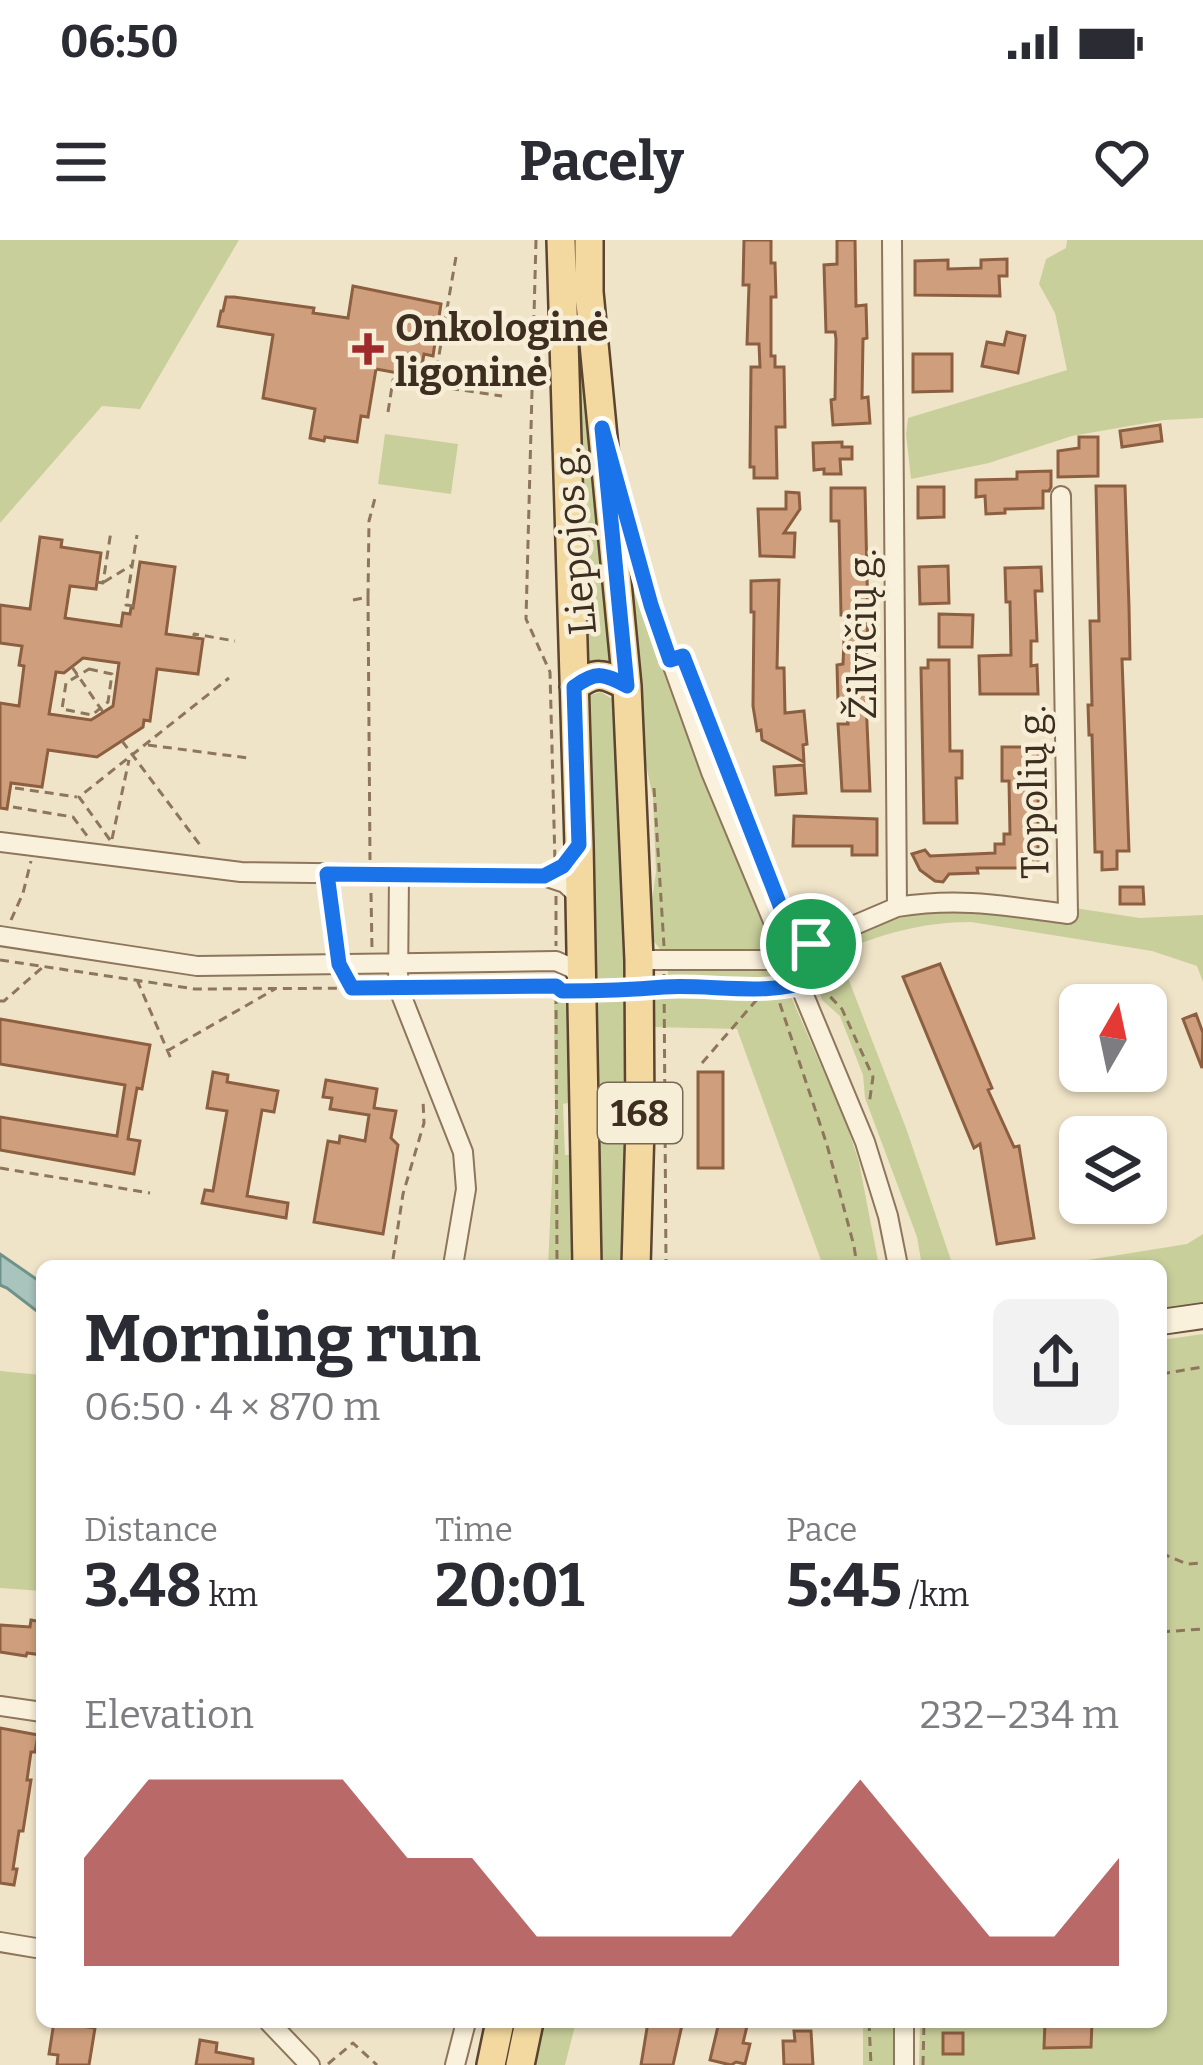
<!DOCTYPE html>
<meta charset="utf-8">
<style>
:root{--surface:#fff;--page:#f2f2f3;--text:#2b2b33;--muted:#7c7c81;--accent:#9e2a2b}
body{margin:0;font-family:Bitter,serif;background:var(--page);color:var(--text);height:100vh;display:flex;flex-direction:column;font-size:45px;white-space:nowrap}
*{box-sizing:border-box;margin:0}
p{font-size:39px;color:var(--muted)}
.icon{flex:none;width:66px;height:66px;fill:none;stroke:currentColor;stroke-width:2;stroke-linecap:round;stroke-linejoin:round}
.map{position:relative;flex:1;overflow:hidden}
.details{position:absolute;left:36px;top:1020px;width:1131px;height:768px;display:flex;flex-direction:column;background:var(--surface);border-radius:18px;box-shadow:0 3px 9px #0004}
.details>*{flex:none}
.needle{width:78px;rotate:9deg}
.buttons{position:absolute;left:1059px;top:744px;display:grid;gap:24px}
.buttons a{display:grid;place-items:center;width:108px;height:108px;border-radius:18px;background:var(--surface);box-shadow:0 3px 9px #0004;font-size:60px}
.pin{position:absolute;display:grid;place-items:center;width:102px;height:102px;color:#fff;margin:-51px;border:6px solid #fff;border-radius:50%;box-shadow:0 3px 12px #0007}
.round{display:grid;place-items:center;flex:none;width:126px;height:126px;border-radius:18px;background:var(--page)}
.headline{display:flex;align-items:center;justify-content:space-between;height:204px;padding:0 48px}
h1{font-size:66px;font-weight:700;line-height:90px}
.figures{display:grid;grid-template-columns:repeat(3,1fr);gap:18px;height:204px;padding:12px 48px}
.figures div{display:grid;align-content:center}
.figures b{font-size:60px;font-weight:700}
.figures small{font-size:33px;font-weight:400}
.figures p{font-size:33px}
.chart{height:336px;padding:24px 48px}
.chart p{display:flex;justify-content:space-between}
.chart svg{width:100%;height:216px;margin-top:12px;fill:var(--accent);opacity:.7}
.status{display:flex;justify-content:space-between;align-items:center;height:84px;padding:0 60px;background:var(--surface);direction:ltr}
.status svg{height:33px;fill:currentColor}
header{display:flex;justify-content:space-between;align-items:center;height:156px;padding:0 48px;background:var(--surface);font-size:54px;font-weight:700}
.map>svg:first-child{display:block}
</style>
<div class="status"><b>06:50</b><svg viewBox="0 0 49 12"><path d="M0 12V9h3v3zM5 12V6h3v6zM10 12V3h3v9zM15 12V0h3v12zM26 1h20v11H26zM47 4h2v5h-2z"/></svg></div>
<header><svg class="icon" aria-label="menu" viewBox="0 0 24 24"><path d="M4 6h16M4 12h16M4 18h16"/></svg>Pacely<svg class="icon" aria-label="heart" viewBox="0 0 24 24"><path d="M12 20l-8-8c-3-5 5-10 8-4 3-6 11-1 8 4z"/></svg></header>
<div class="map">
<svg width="1203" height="1825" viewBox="0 0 1203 1825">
<rect width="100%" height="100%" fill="#f0e4c8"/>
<path fill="#c9cf9b" d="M 0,0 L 239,0 L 140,169 L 102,166 L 0,283 Z
M 571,0 L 578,0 L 615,417 L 599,425 L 586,422 Z
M 1067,0 L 1203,0 L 1203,178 L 1164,180 L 1072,196 L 989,223 L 911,239 L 906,194 L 908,178 L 1067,130 L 1055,73 L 1039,44 L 1046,19 L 1066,8 Z
M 385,194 L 458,204 L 451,254 L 378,244 Z
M 626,330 L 693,513 L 768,696 L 764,708 L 758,711 L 674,712 L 660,709 L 651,698 L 648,687 L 656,632 L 653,558 L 642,505 Z
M 601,452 L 617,462 L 627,740 L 591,740 L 586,461 L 590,455 Z
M 955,654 L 990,655 L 1140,678 L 1203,675 L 1203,742 L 1197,726 L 1152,711 L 971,682 C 922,682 883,694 838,712 L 906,888 L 953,1026 L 922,1026 L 917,997 L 865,858 L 863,835 L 840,776 L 822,760 L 812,728 L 818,711 L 810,694 L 892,664 Z
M 763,727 L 773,729 L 782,736 L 846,883 L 859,922 L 879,1026 L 823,1026 L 737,789 L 652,787 L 652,757 L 668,755 L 668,731 Z
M 590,751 L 628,751 L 626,929 L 622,1026 L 598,1026 Z
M 554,755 L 573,755 L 575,796 L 568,863 L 563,864 L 565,915 L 570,915 C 570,953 577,989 577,1026 L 548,1026 L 555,874 Z
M 1203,994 L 1203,1065 L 1161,1069 L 1161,1026 L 1050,1026 L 1187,1004 Z
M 1203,1094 L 1203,1825 L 919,1825 L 920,1782 L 1161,1782 L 1161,1100 Z
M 0,1131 L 42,1135 L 42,1351 L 0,1348 Z
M 537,1782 L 576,1782 L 565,1825 L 528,1825 Z
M 863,1782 L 897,1782 L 897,1825 L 863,1825 Z"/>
<path fill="#a9c4bc" stroke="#6f938a" stroke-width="3" d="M 0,1014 L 42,1043 L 42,1075 L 7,1048 L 0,1045 Z"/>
<path fill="#cf9f7d" stroke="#8d5f41" stroke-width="3" fill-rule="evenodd" d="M 744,0 L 771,0 L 771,23 L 775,23 L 776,57 L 771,57 L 771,116 L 775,116 L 775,127 L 784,127 L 785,187 L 776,187 L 777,238 L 754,238 L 754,227 L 750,227 L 751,127 L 760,127 L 759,104 L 747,104 L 749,45 L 743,45 Z
M 837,0 L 855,0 L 856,66 L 866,65 L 867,98 L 863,99 L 862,158 L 868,157 L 870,183 L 833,185 L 831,160 L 835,159 L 836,99 L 835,92 L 826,92 L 824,25 L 837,24 Z
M 1007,19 L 1007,36 L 999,36 L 1000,56 L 915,55 L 915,21 L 948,20 L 948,29 L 981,28 L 981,20 Z
M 353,46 L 441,64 L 433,116 L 424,114 L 420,137 L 376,129 L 368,177 L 361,176 L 357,202 L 325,197 L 324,201 L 310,198 L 315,169 L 263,158 L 273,95 L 218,86 L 221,71 L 223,71 L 226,57 L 234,57 L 314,68 L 313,73 L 348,78 Z
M 1007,92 L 1025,96 L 1018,133 L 982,126 L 987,102 L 1004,105 Z
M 913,114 L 952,114 L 952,151 L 913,152 Z
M 1160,185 L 1162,201 L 1122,207 L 1120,191 Z
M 1079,197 L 1098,197 L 1098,236 L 1058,237 L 1058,211 L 1079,208 Z
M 842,202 L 842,207 L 852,207 L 852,219 L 840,219 L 841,234 L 824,234 L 824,229 L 814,230 L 813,203 Z
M 1051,231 L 1051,247 L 1049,251 L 1043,251 L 1043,268 L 1005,269 L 1005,273 L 986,274 L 985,256 L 976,257 L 976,240 L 1017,239 L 1017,232 Z
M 1096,246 L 1125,246 L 1129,367 L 1130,419 L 1122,419 L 1129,611 L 1117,611 L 1117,629 L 1102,630 L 1102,612 L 1095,612 L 1092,495 L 1089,495 L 1088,465 L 1092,465 L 1090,381 L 1099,381 Z
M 918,247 L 944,247 L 944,277 L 918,278 Z
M 831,248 L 865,248 L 868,380 L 866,424 L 868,461 L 866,461 L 870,551 L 842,551 L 838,484 L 848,484 L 846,461 L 838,462 L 837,425 L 843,424 L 845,375 L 841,375 L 839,281 L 831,281 Z
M 786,252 L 799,253 L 800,269 L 784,293 L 795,293 L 794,317 L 760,316 L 758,269 L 786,269 Z
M 40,297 L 62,300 L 61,307 L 101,313 L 96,349 L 70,346 L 65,378 L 121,386 L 123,373 L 130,374 L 131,368 L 133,368 L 140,322 L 175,327 L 166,394 L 203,399 L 198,434 L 157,429 L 150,481 L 144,480 L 143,487 L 97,517 L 48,510 L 42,547 L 11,543 L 7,569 L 0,568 L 0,463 L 19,466 L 24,426 L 19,425 L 22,406 L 0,403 L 0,365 L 30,369 ZM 83,418 L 119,423 L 113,466 L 91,480 L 49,474 L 56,432 L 64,433 Z
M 948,326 L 949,363 L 920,364 L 919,327 Z
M 1041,327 L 1042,351 L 1035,351 L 1037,401 L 1031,401 L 1031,426 L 1037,425 L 1038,454 L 980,454 L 979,416 L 1011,415 L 1010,362 L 1006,362 L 1005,328 Z
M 779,340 L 777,428 L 784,428 L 785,473 L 804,471 L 807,504 L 803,505 L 804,522 L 762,500 L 761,490 L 757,491 L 753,466 L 754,372 L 751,372 L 751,341 Z
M 939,374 L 973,375 L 972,407 L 939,407 Z
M 928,420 L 949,420 L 950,511 L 962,511 L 962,538 L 956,538 L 957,583 L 924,583 L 921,428 L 928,428 Z
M 1002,507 L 1038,507 L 1038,628 L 977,628 L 978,633 L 949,634 L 943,642 L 935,641 L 920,630 L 912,614 L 925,610 L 930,616 L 995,613 L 995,604 L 1004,604 L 1004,594 L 1010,594 L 1009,541 L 1002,541 Z
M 804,525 L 806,553 L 776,555 L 774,527 Z
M 794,576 L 877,579 L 877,615 L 852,615 L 852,606 L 793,606 Z
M 1120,647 L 1143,647 L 1144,664 L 1120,664 Z
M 940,724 L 992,848 L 988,850 L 1014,907 L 1019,906 L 1034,998 L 997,1004 L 980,904 L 974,908 L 903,737 Z
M 1196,774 L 1203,793 L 1202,828 L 1183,779 Z
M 0,779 L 150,805 L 142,849 L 137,848 L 128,899 L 140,901 L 134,934 L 0,910 L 0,877 L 117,896 L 125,845 L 0,824 Z
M 213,832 L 228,835 L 227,842 L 278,851 L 274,872 L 262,870 L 247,956 L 288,963 L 286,978 L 202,963 L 205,950 L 213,951 L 227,871 L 207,868 Z
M 698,832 L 723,832 L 723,928 L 698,928 Z
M 326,840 L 377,849 L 374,868 L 396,871 L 391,898 L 398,905 L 383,994 L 314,982 L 328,901 L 339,903 L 340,896 L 365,901 L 369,875 L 330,869 L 332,858 L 323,857 Z
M 31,1380 L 42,1382 L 42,1415 L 27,1413 L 26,1416 L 0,1412 L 0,1385 L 30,1387 Z
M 0,1488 L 38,1495 L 35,1512 L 31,1512 L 27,1540 L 31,1540 L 23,1591 L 19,1591 L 13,1629 L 17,1629 L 14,1645 L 0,1643 Z
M 54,1782 L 95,1788 L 89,1825 L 57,1825 L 58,1815 L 49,1814 Z
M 648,1782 L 682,1785 L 673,1825 L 641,1825 Z
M 719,1782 L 747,1786 L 743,1803 L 750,1804 L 745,1824 L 736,1822 L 731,1825 L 710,1820 Z
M 1045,1782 L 1092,1782 L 1091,1807 L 1044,1808 Z
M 794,1791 L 811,1791 L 813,1825 L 784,1825 L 783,1801 L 795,1801 Z
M 943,1793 L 963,1793 L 963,1814 L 943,1814 Z
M 200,1800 L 217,1803 L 216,1812 L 253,1819 L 253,1825 L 196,1825 Z"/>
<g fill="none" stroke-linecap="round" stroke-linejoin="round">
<defs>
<path id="street" d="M 618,244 L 651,365 L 711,532 L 865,902 L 888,976 L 898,1026
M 0,602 L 241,632 L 544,636 L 565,643 L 580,657
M 399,635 L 398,747 L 463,912 L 466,949 L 453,1026
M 897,667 C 961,657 1005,666 1068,674 L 1061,256
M 0,696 L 197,726 L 556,721 L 572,728 L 582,740
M 639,720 L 766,720 L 787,714 L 897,667 L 892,0
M 0,1466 L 42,1472
M 0,1702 L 42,1709
M 269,1782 L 310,1825
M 455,1825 L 466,1782
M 904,1825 L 904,1782"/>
<path id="secondary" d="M 1161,1082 L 1203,1076"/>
<path id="primary" d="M 561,0 L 579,605 L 587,1026
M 589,0 L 589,52 L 627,446 L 639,720 L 640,886 L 636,1026
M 574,447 C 596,431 603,433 627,446
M 491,1825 L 500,1782
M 520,1825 L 529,1782"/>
</defs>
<use href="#street" stroke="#8d765c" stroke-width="22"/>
<use href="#secondary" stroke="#6f573f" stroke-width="28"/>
<use href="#primary" stroke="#5b4430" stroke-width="32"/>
<path stroke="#8d765c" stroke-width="3" stroke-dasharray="9 6" stroke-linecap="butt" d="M 536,0 L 526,379 L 550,432 L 555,622
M 434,144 L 457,11
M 388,172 L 393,140 L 502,156
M 97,342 L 103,343 L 111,291
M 104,342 L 132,325
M 368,357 L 370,620
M 353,360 L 368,357 L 369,281 L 375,258
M 134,366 L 126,365 L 137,295
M 194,398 L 194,394 L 235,401
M 72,427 L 103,472
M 89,429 L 112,434 L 108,462 L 92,475 L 62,469 L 66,443 Z
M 122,501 L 203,609
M 148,505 L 248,518
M 15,548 L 77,557
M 654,548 L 664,706
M 13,567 L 73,577 L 88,597
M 112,599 L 129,520
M 110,600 L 79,557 L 229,438
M 329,652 L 337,708
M 371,653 L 372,710
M 556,656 L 556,706
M 11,680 L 23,653 L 31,621
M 0,720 L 195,749 L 380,748
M 664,734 L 666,1026
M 137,740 L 172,821
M 556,740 L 557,1026
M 820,746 L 842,769 L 873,837 L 869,865
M 414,747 L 556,746 L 559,749
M 658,748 L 780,747
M 775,749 L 827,905 L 854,1006 L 857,1026
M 0,761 L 4,761 L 44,726
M 167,811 L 275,749
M 702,823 L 766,749
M 0,928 L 150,953
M 393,1019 L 403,954 L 424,883 L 423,860
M 1161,1134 L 1203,1127
M 1161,1313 L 1187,1324 L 1203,1323
M 1161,1392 L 1203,1389
M 869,1782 L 871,1825
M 328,1824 L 353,1803 L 377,1825
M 923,1825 L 924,1782"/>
<use href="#street" stroke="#faf1dc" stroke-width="18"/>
<use href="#secondary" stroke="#faf1dc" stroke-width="24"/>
<use href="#primary" stroke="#f3d9a0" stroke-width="27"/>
</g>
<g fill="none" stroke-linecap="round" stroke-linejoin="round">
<defs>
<path id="route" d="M 602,188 L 651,365 L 670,420 L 683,416 L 788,686 L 794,693 L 806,693 L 817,718 L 808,723 L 813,740 C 767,757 712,744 664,747 C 630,750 596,751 562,751 L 556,746 L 352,748 L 339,724 L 327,634 L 544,636 L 563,626 L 579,605 L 574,447 C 596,431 603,433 627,446 Z"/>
</defs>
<use href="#route" stroke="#fff" stroke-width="24"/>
<use href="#route" stroke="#1a73e8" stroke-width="15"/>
</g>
<path fill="#9e2a2b" stroke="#f7eed8" stroke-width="4.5" d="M362 91h12v12h12v12h-12v12h-12v-12h-12v-12h12z"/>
<g text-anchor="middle" stroke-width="9" stroke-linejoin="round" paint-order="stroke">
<rect fill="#f7eed8" stroke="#756857" stroke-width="3" x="598" y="843" width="84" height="60" rx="9"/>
<g font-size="36" font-weight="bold" fill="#3d2e20">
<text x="640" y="886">168</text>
</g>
<g font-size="39" font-weight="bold" fill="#3d2e20" stroke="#f7eed8" text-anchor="start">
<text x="395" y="101">Onkologinė<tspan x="395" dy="45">ligoninė</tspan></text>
</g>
<g font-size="39" fill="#3d2e20" stroke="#f7eed8">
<text transform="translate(574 301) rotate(-95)" y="14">Liepojos g.</text>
<text transform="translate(862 394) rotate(-90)" y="14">Žilvičių g.</text>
<text transform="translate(1033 552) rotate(-91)" y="14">Topolių g.</text>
</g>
</g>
</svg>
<div class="buttons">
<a><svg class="needle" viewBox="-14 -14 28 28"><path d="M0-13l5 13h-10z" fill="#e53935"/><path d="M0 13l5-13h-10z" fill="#7c7c81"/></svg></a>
<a><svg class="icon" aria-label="layers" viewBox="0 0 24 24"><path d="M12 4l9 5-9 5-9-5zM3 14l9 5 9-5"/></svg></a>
</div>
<div class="pin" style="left:811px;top:704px;background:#1e9e55"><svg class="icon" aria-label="arrive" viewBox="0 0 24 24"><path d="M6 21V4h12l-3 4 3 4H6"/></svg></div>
<section class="details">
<div class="headline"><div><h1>Morning run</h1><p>06:50 · 4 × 870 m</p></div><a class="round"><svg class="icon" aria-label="share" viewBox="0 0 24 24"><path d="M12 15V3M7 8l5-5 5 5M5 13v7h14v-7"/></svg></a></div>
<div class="figures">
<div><p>Distance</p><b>3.48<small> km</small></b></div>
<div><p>Time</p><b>20:01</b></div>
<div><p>Pace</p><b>5:45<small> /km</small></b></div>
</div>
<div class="chart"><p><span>Elevation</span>232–234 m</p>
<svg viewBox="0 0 160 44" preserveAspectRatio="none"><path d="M0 44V22L10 6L20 6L30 6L40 6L50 22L60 22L70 38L80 38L90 38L100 38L110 22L120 6L130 22L140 38L150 38L160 22V44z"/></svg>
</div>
</section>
</div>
